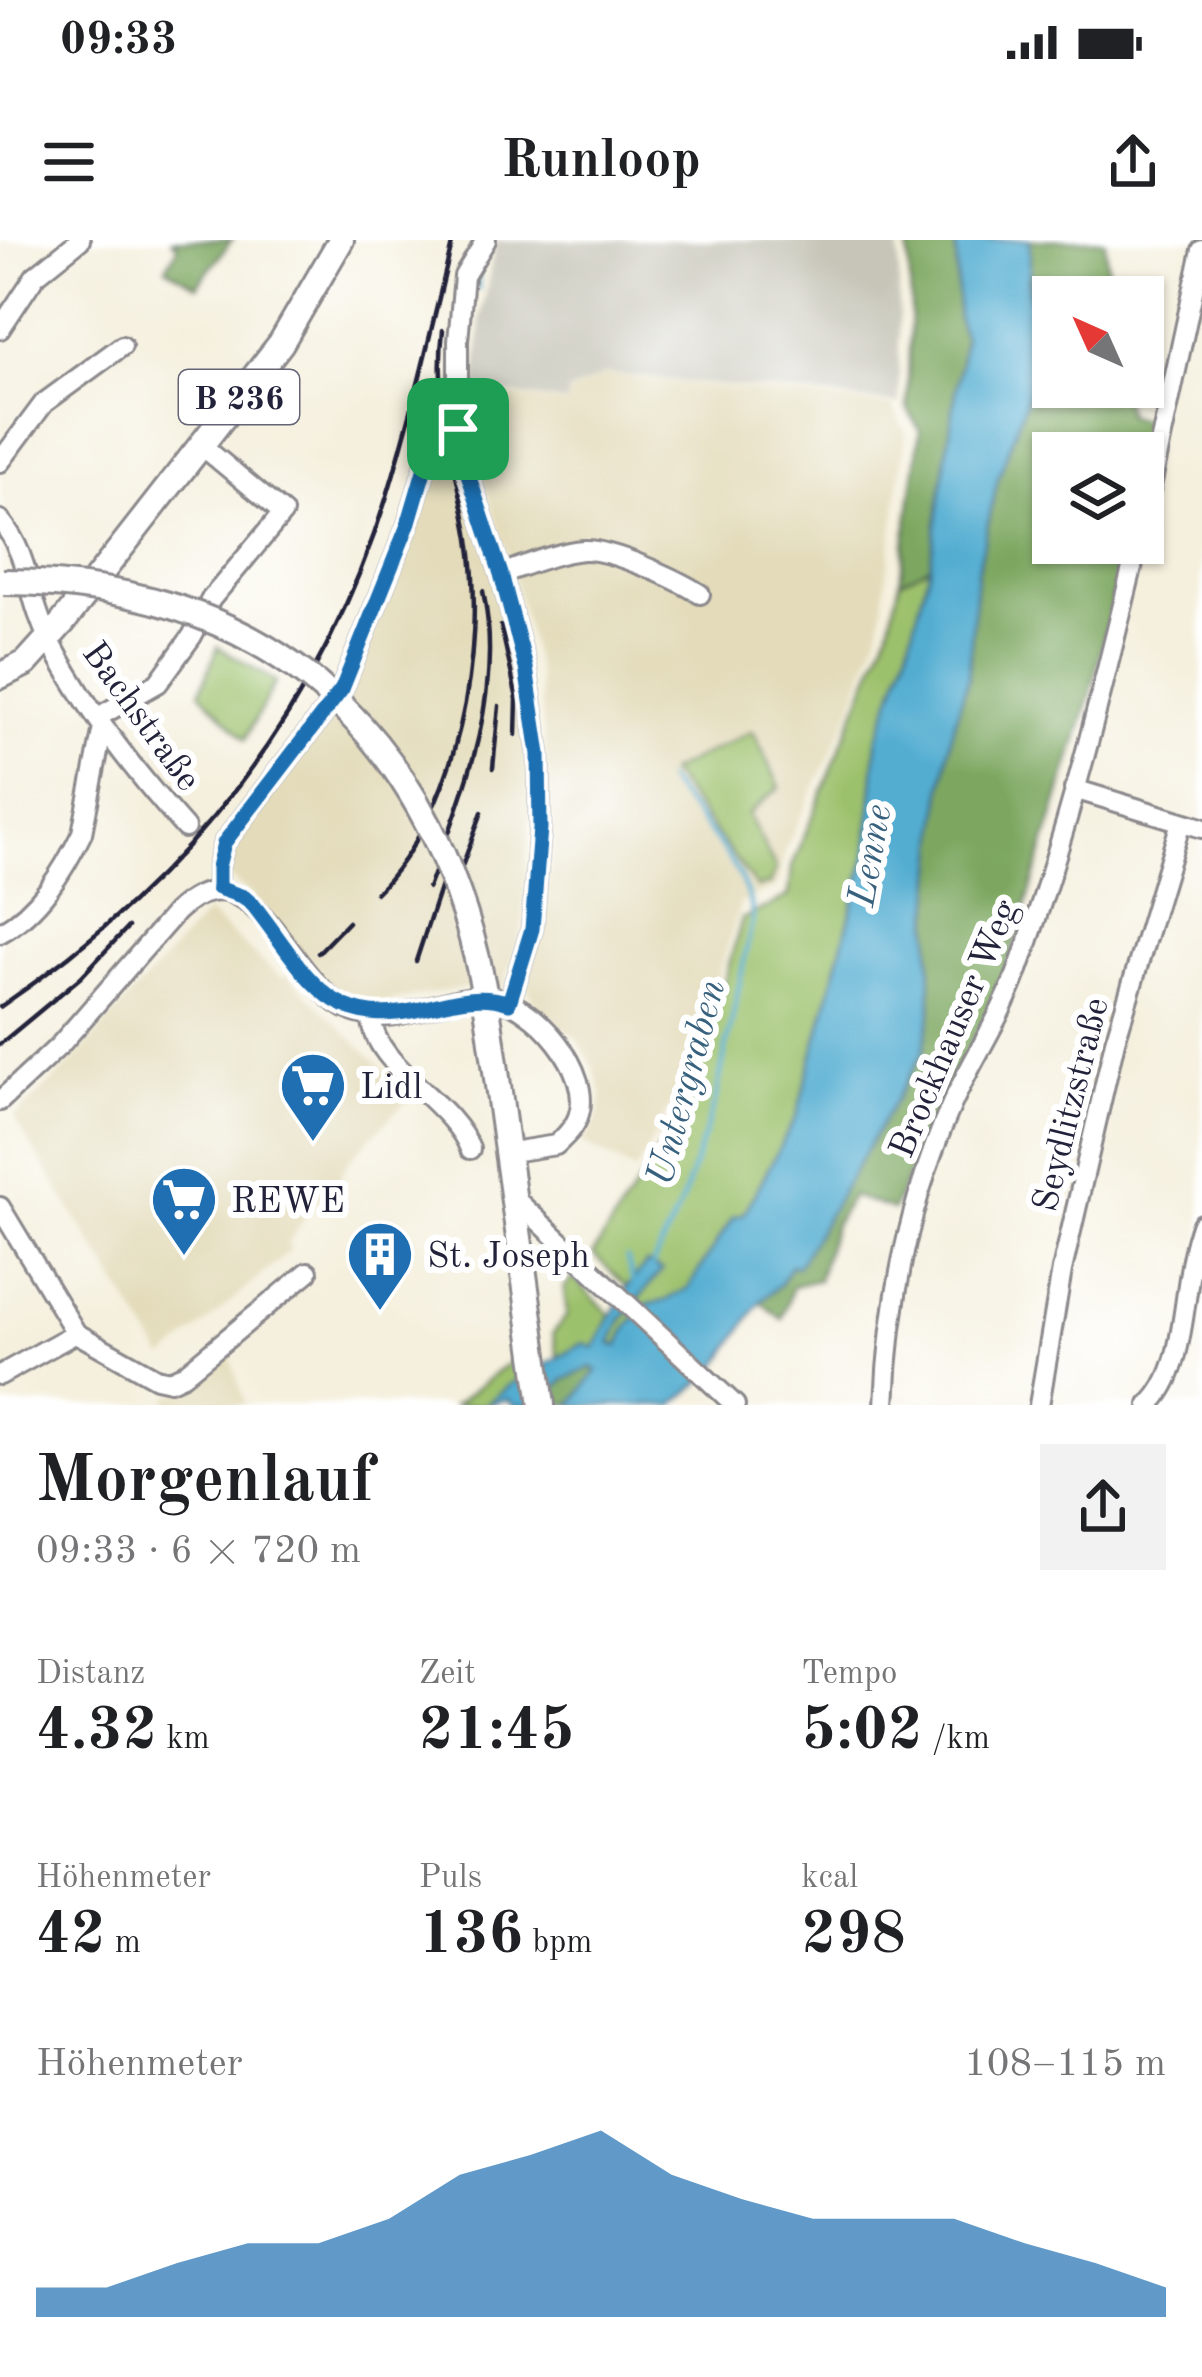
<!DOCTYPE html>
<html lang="de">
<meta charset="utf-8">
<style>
:root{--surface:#fff;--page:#f2f2f2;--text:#202124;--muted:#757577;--accent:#1f6fb2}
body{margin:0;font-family:"Old Standard TT",serif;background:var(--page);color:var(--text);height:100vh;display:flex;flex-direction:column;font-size:45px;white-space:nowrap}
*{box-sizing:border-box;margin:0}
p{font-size:39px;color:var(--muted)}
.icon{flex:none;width:66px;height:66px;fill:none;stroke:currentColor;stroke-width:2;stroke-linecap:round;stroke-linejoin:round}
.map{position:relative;height:1165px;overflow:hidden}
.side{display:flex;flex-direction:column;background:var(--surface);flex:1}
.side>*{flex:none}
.needle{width:78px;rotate:315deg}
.buttons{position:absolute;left:1032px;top:36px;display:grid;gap:24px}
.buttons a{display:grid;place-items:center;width:132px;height:132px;border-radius:0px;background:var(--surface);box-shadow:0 3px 9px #0004;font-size:60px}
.pin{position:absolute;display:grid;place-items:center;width:102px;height:102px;color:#fff;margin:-51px;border-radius:24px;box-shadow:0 6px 18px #0006}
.round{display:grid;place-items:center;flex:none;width:126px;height:126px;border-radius:0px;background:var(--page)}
.head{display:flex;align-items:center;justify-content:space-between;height:204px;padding:0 36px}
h1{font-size:66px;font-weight:700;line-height:90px}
.figures{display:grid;grid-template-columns:repeat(3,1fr);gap:18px;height:204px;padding:12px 36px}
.figures div{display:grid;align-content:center}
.figures b{font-size:60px;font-weight:700}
.figures small{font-size:33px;font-weight:400}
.figures p{font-size:33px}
.chart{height:336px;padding:24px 36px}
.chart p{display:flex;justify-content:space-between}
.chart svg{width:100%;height:216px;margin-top:12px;fill:var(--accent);opacity:.7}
.status{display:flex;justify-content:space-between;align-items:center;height:84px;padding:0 60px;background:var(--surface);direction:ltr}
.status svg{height:33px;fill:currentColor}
header{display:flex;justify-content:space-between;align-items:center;height:156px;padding:0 36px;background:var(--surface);font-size:54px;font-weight:700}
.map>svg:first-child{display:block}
</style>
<div class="status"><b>09:33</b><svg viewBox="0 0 49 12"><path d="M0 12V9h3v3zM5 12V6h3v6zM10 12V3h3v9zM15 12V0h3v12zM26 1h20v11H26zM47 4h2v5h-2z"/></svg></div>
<header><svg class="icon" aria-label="menu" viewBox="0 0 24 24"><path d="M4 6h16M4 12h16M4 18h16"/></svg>Runloop<svg class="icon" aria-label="share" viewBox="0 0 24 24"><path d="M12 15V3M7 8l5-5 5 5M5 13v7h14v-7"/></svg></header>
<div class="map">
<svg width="1202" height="1165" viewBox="0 0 1202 1165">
<rect width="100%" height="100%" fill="#fff"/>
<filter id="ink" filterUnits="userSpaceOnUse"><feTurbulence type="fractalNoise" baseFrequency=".00833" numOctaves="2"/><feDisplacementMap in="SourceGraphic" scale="24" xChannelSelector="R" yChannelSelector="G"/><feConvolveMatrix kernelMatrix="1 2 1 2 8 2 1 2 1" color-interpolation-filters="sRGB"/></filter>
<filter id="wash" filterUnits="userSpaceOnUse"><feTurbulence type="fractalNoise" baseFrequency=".004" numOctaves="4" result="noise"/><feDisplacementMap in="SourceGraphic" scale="48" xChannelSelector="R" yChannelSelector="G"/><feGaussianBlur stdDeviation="2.7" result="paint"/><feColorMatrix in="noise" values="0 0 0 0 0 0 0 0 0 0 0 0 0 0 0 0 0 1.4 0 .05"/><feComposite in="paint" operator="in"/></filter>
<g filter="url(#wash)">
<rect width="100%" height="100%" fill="#f5f0de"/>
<path fill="#e3dbba" d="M 607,135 L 892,166 L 906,193 L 880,388 L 847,479 L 786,608 L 776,647 L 741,663 L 689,830 L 636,932 L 582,903 L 598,878 L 602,854 L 593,826 L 578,800 L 536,765 L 528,749 L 528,733 L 544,680 L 553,604 L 538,434 L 508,315 L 472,206 L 464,154 L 481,152 L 567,164 L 569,153 Z
M 455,214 L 506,371 L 524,465 L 531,568 L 522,688 L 504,746 L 458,749 L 374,764 L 343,757 L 322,739 L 253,656 L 226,635 L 228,618 L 235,599 L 351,447 L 413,291 L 436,223 Z
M 207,673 L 281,738 L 287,735 L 411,856 L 349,920 L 338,942 L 331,938 L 287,1005 L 292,1009 L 164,1119 L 14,878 L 61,833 Z
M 223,1114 L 231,1118 L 245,1165 L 167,1165 L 167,1156 L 175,1154 Z"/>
<path fill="#c6c5b8" d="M 496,0 L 899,0 L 899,164 L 607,134 L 568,152 L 567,163 L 476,149 L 481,78 Z"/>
<path fill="#9cc16c" stroke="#5f7254" stroke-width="3" d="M 930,326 L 908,409 L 877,501 L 867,613 L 797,875 L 744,974 L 733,977 L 688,1048 L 628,1086 L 619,1106 L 610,1104 L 619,1084 L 661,1030 L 647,1023 L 627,1047 L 593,1014 L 652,922 L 695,842 L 742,679 L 789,656 L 792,627 L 889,388 L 900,341 Z
M 218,407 L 276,441 L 245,499 L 200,452 Z
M 753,491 L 780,547 L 748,574 L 776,629 L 770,644 L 757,648 L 669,532 Z
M 573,1038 L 611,1075 L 594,1109 L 584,1104 L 558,1117 L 553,1093 L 567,1075 L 564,1048 Z
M 517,1117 L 521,1138 L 485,1165 L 454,1165 Z"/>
<path fill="#7da760" stroke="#50644e" stroke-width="3" d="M 172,0 L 232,0 L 197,46 L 166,28 L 178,7 Z
M 908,0 L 956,0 L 958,78 L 964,98 L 930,326 L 900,341 L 920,191 L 907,168 L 911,65 Z
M 1030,0 L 1105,0 L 1110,57 L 1053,57 L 1053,147 L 1122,147 L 1127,176 L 1155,181 L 1143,233 L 1143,213 L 1053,213 L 1053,303 L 1126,303 L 1090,457 L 1001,748 L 946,849 L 893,970 L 852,956 L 834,985 L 818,1040 L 793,1046 L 782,1079 L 760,1062 L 780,1044 L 791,1024 L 797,1027 L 931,773 L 930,683 L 941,557 L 952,490 L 968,438 L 977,334 L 998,239 L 1040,86 L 1029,54 Z
M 592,1126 L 597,1131 L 574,1163 L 540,1165 L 564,1140 Z"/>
<path fill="#53add1" stroke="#3a6886" stroke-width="3" d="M 956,0 L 1030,0 L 1029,54 L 1040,86 L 1031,146 L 998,239 L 977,333 L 968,438 L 952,490 L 941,557 L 930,683 L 931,773 L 923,813 L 797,1027 L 791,1025 L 780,1044 L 760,1062 L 716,1129 L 674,1165 L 571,1165 L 597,1131 L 592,1127 L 564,1140 L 540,1165 L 514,1165 L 508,1159 L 485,1165 L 511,1144 L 584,1103 L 594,1108 L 627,1047 L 647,1023 L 662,1030 L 622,1079 L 611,1104 L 619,1106 L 628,1086 L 647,1064 L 665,1061 L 688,1048 L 733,977 L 744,974 L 797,875 L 867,613 L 877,501 L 908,409 L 930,326 L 964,98 L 958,78 Z"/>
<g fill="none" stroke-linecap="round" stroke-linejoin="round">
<path stroke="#53add1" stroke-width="4.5" d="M 478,49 L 478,28
M 627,1018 L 633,1041
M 650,1030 L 681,964 L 715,862 L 753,678 C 747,626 698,582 666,540"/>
</g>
</g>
<g filter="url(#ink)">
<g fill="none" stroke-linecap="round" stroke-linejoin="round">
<defs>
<path id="minor" d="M 486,0 L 464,36 L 458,101 L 458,189 L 462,216 L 501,334 L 526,428 L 539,514 L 540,588 L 532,689 L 509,763
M 0,89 L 35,36 L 80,0
M 0,222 L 44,163 L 122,106
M 0,280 C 31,317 27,358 49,399 C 84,467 134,531 185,588
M 1143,283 L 1202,10
M 501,334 C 527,325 556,312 584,310 C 611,309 677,339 700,354
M 98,477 L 158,443 L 192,396 L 211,359 L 283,273 L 201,205
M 1074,549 L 1202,588
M 218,648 L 218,627 L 224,603 L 342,449 L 408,285 L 429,214 L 458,189
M 0,693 C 39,671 63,632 82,593 L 103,487
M 372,775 C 369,823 452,861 470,909
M 0,861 L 60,805 L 176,672 C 257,597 287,748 354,772 C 398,788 445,753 489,757 C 534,761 595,833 578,877 C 574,889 564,897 556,905 L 505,913
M 512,956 L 735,1165
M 0,967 L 76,1093 L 156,1138 L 170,1141 L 183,1135 L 308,1032
M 0,1135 L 76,1093
M 885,1165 C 889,1061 910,959 952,864 C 972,820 1000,779 1017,733 C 1068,593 1103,448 1138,303
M 1039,1165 L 1062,1030 L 1115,801 L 1181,582
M 1149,1165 C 1191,1127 1180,1036 1202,984"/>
<path id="major" d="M 0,436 L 26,423 L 63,382 L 281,103 L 341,0
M 492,802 L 542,1165"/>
</defs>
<use href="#minor" stroke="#8c898c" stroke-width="24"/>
<use href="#major" stroke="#8c898c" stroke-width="30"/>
<use href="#minor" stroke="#fff" stroke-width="18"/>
<use href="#major" stroke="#fff" stroke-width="24"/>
<path stroke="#22223b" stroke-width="4.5" d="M 501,386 L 517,459 L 516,495
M 493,528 L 499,466
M 428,648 C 464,554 505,453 483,351
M 453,651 L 482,572
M 376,653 C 459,570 486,411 469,299 C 457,224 433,168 443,90
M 318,713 L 348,682
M 416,721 L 444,636
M 0,767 C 189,638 318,476 387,256 C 413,172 432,85 453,0
M 0,804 L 81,737 L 128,687"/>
<defs>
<path id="major-bridge" d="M 3,342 C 293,342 457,523 492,802"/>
</defs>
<use href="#major-bridge" stroke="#8c898c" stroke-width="30" stroke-linecap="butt"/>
<use href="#major-bridge" stroke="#fff" stroke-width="24"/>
</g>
</g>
<g fill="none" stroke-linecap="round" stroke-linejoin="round" filter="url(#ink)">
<defs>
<path id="route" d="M 458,189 L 462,216 L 501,334 L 526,428 L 539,514 L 540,588 L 532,689 L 509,763 C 480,753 454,761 425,768 C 327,793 307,733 254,666 L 244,657 L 218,648 L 218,627 L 224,603 L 342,449 L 408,285 L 429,214 Z"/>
</defs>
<use href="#route" stroke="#fff" stroke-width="24"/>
<use href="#route" stroke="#1f6fb2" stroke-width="15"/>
</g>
<defs>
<symbol id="supermarket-pin" viewBox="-11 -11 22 30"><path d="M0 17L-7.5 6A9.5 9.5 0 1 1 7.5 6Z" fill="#1f6fb2" stroke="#fff"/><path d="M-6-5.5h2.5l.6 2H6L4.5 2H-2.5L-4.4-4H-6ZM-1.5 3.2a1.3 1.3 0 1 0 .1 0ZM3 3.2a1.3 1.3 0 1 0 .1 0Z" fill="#fff"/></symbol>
<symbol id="building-pin" viewBox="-11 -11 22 30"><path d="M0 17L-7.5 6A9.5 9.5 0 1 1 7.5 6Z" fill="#1f6fb2" stroke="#fff"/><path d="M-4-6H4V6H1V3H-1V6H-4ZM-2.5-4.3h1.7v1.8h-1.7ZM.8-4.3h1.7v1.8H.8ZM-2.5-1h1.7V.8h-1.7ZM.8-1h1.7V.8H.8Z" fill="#fff"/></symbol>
</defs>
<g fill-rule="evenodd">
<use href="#supermarket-pin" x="275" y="807" width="76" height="104"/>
<use href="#supermarket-pin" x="146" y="921" width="76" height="104"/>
<use href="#building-pin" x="342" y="976" width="76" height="104"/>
</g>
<g text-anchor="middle" stroke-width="12" stroke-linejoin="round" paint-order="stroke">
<rect fill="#fff" stroke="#646476" stroke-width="3" x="179" y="130" width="120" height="54" rx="9"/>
<g font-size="33" font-weight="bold" fill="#22223b">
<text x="239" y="169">B 236</text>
</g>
<g font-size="36" fill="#22223b" stroke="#fff">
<text transform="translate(143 475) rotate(54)" y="13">Bachstraße</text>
<text transform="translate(952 788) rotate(-67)" y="13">Brockhauser Weg</text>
<text transform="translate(1069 864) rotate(-76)" y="13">Seydlitzstraße</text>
</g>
<g font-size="36" fill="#22223b" stroke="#fff" text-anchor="start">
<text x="360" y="858">Lidl</text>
<text x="231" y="972">REWE</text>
<text x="427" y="1027">St. Joseph</text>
</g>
<g font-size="39" font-style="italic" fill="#38617e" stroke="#fff">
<text transform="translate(868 615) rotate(-80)" y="14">Lenne</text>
<text transform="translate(684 842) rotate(-75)" y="14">Untergraben</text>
</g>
</g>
</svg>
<div class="buttons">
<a><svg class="needle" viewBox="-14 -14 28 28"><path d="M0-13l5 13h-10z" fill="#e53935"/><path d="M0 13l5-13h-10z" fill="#757577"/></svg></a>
<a><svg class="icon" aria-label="layers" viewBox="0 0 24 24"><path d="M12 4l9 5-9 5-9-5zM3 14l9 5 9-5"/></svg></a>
</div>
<div class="pin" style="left:458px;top:189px;background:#1e9e55"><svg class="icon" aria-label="arrive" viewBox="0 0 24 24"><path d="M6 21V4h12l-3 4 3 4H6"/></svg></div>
</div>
<section class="side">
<div class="head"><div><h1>Morgenlauf</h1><p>09:33 · 6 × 720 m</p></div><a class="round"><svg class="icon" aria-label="share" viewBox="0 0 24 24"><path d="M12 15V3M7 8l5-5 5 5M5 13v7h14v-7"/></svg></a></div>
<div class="figures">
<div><p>Distanz</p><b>4.32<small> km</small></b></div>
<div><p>Zeit</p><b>21:45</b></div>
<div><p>Tempo</p><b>5:02<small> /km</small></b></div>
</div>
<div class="figures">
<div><p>Höhenmeter</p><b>42<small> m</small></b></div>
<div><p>Puls</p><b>136<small> bpm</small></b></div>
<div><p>kcal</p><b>298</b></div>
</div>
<div class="chart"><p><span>Höhenmeter</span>108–115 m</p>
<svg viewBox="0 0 160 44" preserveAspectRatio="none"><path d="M0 44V38L10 38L20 33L30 29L40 29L50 24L60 15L70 11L80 6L90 15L100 20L110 24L120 24L130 24L140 29L150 33L160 38V44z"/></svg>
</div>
</section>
